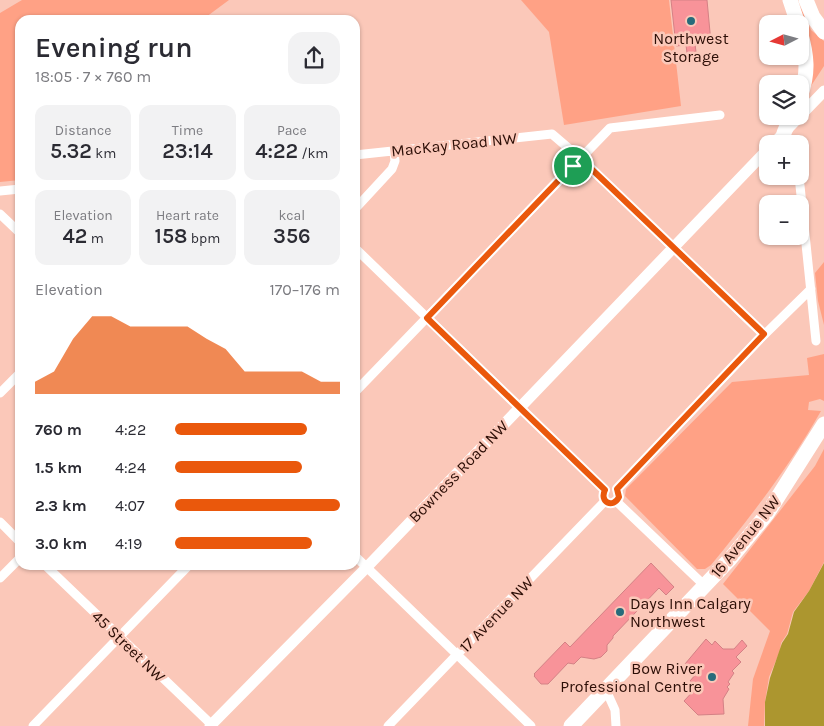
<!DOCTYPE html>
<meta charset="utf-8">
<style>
:root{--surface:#fff;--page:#f2f2f3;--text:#2b2b33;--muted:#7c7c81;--accent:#ea580c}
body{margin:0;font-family:Karla,sans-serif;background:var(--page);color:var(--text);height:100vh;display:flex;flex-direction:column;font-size:19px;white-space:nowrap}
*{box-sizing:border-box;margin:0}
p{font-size:16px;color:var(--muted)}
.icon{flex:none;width:28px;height:28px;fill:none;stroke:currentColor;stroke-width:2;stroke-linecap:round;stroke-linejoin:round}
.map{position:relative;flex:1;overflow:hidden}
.details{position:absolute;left:15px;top:15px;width:345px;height:555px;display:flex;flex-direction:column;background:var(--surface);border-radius:15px;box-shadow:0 1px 4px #0004}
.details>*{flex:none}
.needle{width:32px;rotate:264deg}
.tools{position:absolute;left:759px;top:15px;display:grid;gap:10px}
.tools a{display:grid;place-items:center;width:50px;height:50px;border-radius:10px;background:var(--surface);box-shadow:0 1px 4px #0004;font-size:25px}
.pin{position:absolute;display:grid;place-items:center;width:42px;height:42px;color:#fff;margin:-21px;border:2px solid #fff;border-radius:50%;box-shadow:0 1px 5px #0007}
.round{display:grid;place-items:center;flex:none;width:52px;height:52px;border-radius:15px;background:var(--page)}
.overview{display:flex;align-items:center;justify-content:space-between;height:85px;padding:0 20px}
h1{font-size:28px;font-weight:600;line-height:38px}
.figures{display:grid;grid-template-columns:repeat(3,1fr);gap:8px;height:85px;padding:5px 20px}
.figures div{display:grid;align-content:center;border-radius:12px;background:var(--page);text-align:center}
.figures b{font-size:21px;font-weight:600}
.figures small{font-size:14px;font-weight:400}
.figures p{font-size:14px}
.chart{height:140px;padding:10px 20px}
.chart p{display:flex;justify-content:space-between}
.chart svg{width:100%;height:90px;margin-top:5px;fill:var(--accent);opacity:.7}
ul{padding:0 20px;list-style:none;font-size:16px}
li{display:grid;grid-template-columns:80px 60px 1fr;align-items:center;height:38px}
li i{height:12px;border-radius:6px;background:var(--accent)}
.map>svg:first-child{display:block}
</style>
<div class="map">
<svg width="824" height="726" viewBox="0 0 824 726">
<rect width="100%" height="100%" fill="#fbc8b9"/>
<path fill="#ffa185" d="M 22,0 L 229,0 L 202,20 L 20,20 L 20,180 L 0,182 L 0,13 Z
M 521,0 L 669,0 L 681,106 L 564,125 L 549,32 Z
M 800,6 L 811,30 L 824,41 L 824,66 L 811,86 L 813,68 Z
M 824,262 L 824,325 L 818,301 L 815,273 Z
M 824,354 L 824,401 L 820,399 L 809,402 L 808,410 L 821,411 C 790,466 751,516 711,565 L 705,569 L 697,569 L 625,496 L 626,489 L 732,382 L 809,375 L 807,358 Z
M 824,449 L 824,562 L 809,591 L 793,612 L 787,634 L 781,643 L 780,651 L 769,677 L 765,702 L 764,726 L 748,726 L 753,679 L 770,631 L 723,584 L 815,466 Z"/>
<path fill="#ac962f" d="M 824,563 L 824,726 L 765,726 L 765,702 L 770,678 L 782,643 L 788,634 L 794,612 L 809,591 Z"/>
<path fill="#f89399" stroke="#d48185" d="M 671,0 L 707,0 L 711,43 L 695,44 L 696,52 L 687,53 L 686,45 L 676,46 Z
M 651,563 L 674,587 L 666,595 L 659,588 L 613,636 L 613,638 L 607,645 L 607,651 L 601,657 L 594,659 L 581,657 L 574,664 L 568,663 L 548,684 L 541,684 L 534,676 L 535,675 L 534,674 L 565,642 L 570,647 Z
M 706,639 L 712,645 L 715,641 L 723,649 L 734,649 L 742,640 L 747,646 L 736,657 L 741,662 L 732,671 L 734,673 L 728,682 L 730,684 L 727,687 L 729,689 L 723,699 L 724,714 L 698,715 L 684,701 L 697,687 L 690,681 L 696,674 L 685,664 Z"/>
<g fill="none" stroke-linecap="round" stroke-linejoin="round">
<path stroke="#fff" stroke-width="9" d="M 355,155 L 552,134 L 580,158 L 764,335
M 799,176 L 816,341
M 0,191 L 20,189
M 355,209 L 392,169 L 395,161 L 394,151
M 0,214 L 20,233
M 355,248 L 605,490
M 355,392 L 610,128 L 720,115
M 0,393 L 20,373
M 617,489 L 764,335 L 811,289
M 617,502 L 705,586
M 0,522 L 20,542
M 355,556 L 531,726
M 45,565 L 213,726
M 0,578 L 20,558
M 606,690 L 615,710 L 616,726
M 33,726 L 189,565
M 388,726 L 605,501"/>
<path stroke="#fff" stroke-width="11" d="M 800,116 L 824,91
M 773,144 L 800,116
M 210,726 L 367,567 L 768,149"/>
<path stroke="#fff" stroke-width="15" d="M 790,0 L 798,24
M 806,0 L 813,17 L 824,32
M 800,31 C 807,55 809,73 800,97
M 784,133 L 791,116
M 571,726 L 730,559 L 767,514 L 824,424"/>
</g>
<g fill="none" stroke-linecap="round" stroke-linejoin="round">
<defs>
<path id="route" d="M 580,158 L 764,334 L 617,489 L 619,497 C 613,509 599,502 605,490 L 427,318 Z"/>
</defs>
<use href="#route" stroke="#fff" stroke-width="10"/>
<use href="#route" stroke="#ea580c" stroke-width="6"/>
</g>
<g fill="#276b7b" stroke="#fbc8b9" stroke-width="2">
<circle cx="691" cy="21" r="5"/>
<circle cx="620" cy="612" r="5"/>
<circle cx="712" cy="677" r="5"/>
</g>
<g text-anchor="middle" stroke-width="5" stroke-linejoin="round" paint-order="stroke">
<g font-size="16" fill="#2c0e06" stroke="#fbc8b9">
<text x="691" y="44">Northwest<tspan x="691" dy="18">Storage</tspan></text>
<text x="630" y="609" text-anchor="start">Days Inn Calgary<tspan x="630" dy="18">Northwest</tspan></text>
<text x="702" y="674" text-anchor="end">Bow River<tspan x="702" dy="18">Professional Centre</tspan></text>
</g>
<g font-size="16" fill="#2c0e06" stroke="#fbc8b9">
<text transform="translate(454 144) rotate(-6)" y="6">MacKay Road NW</text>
<text transform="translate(458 471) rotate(-46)" y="6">Bowness Road NW</text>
<text transform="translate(745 536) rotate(-51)" y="6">16 Avenue NW</text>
<text transform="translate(496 614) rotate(-46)" y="6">17 Avenue NW</text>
<text transform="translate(129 646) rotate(44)" y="6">45 Street NW</text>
</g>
</g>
</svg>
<div class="tools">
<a><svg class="needle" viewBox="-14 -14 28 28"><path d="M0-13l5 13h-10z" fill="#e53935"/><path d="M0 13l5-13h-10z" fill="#7c7c81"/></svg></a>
<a><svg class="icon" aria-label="layers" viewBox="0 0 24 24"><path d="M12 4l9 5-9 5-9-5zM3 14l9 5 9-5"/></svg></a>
<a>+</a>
<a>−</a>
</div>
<div class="pin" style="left:573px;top:166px;background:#1e9e55"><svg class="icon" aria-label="arrive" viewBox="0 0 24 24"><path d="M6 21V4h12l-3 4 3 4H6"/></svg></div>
<section class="details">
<div class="overview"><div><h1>Evening run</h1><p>18:05 · 7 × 760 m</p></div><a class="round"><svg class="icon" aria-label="share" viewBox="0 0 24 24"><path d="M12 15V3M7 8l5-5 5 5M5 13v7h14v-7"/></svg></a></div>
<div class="figures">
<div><p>Distance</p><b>5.32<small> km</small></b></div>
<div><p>Time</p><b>23:14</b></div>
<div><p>Pace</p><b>4:22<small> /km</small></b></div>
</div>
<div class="figures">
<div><p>Elevation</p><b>42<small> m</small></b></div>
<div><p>Heart rate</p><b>158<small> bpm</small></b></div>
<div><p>kcal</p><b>356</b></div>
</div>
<div class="chart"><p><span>Elevation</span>170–176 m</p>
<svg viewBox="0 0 160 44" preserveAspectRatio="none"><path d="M0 44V38L10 33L20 17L30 6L40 6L50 11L60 11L70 11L80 11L90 17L100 22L110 33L120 33L130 33L140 33L150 38L160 38V44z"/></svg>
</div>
<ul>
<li><b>760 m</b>4:22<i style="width:80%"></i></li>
<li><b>1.5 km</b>4:24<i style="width:77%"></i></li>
<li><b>2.3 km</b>4:07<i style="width:100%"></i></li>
<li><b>3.0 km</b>4:19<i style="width:83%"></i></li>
</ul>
</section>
</div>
